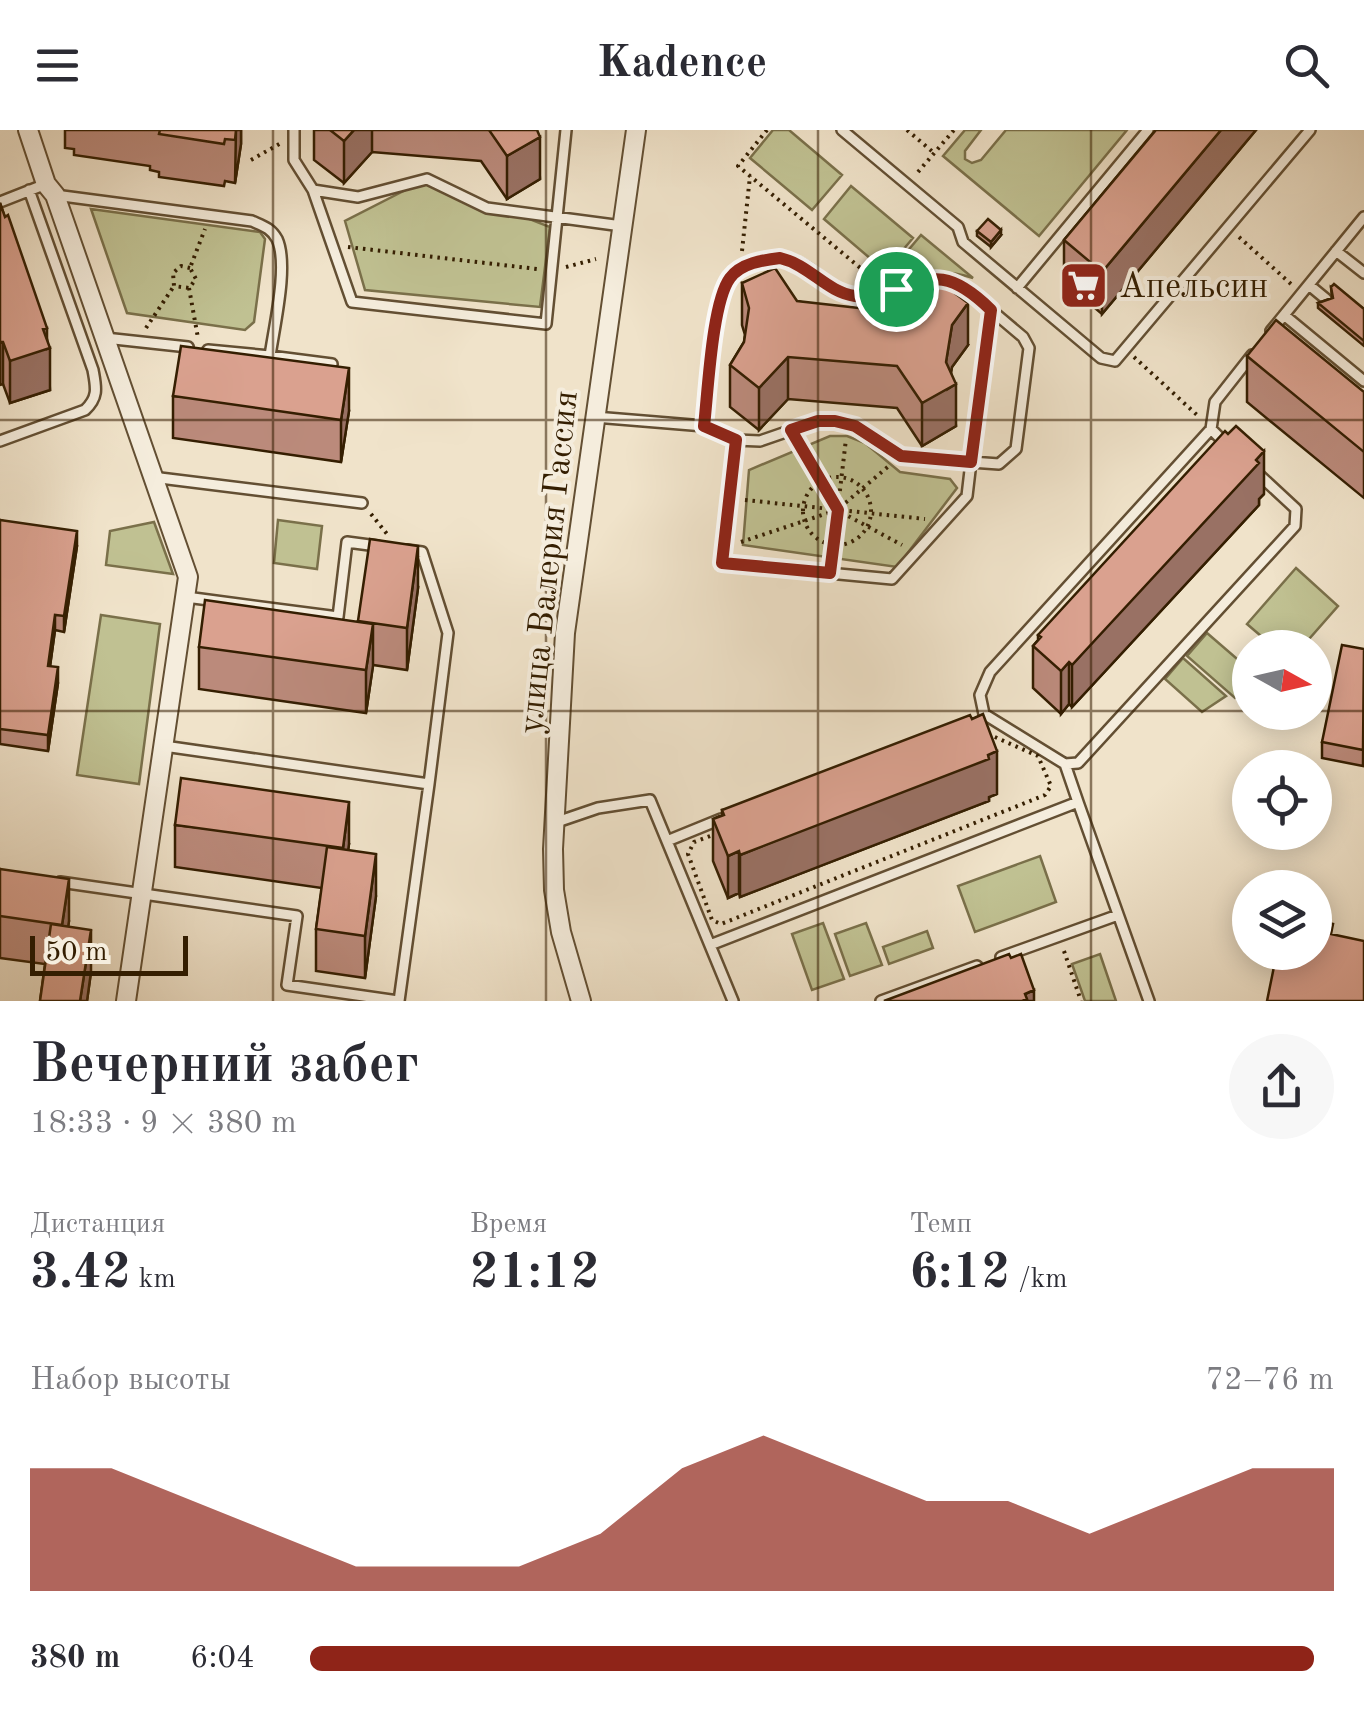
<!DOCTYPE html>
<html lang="ru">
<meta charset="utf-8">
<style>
:root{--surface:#fff;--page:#f7f7f7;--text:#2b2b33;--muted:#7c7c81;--accent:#8f2418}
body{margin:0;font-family:"Old Standard TT",serif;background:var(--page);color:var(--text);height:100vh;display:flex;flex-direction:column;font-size:38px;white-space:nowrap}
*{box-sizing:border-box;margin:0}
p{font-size:32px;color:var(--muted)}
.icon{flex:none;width:55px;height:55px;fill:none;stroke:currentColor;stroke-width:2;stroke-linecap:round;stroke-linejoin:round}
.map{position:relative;height:871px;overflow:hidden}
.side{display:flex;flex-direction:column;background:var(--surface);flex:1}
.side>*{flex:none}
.needle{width:65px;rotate:98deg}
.buttons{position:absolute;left:1232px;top:500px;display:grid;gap:20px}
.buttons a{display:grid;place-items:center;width:100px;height:100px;border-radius:50%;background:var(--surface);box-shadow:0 5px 25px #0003;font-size:50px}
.scale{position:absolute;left:30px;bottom:25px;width:158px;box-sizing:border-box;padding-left:10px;border:5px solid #341e01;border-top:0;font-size:28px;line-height:35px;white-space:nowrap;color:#341e01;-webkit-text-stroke:8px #f5eddd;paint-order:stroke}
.pin{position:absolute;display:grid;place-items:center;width:85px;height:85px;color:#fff;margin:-42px;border:5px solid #fff;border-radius:50%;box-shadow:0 2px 10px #0007}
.round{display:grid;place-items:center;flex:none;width:105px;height:105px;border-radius:52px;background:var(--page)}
.head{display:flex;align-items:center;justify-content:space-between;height:170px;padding:0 30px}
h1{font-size:55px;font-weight:800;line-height:75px}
.figures{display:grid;grid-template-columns:repeat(3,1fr);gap:15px;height:170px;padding:10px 30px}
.figures div{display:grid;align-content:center}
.figures b{font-size:50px;font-weight:800}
.figures small{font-size:28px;font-weight:400}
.figures p{font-size:28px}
.chart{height:280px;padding:20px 30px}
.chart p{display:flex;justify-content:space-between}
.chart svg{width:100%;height:180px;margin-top:10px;fill:var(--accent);opacity:.7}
ul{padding:0 30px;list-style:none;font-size:32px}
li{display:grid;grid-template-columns:160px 120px 1fr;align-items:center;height:75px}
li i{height:25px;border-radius:12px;background:var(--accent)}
header{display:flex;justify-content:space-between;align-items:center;height:130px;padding:0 30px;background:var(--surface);font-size:45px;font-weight:800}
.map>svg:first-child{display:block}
</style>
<header><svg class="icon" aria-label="menu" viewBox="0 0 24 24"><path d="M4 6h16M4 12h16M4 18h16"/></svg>Kadence<svg class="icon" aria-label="search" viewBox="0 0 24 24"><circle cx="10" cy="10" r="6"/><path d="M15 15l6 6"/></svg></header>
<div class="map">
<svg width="1364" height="871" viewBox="0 0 1364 871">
<rect width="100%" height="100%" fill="#f0e3ca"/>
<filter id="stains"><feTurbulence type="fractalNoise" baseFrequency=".002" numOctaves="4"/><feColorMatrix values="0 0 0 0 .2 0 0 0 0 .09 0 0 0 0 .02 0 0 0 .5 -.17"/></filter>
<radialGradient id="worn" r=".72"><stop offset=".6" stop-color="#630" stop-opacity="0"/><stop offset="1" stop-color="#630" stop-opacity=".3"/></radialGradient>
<path fill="#c0c192" stroke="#7a704a" stroke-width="2.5" d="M 773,0 L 789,0 L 842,45 L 812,80 L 750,28 Z
M 965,0 L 981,0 L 965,21 L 965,29 L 972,33 L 981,30 L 1006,0 L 1127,0 L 1039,106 L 943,26 Z
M 427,49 L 550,97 L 540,177 L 365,160 L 345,91 Z
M 851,56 L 913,108 L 885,141 L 824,89 Z
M 91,79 L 260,102 L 265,109 L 254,192 L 245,200 L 127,183 Z
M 921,105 L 973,148 C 944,139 919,141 892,156 L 884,149 Z
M 830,306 L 847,306 L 865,313 L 900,342 L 950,349 L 957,358 L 897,437 L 743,415 L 749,340 Z
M 278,390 L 322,396 L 317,439 L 274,433 Z
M 154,392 L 173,444 L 106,435 L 110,401 Z
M 1296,438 L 1338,476 L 1302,517 L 1274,517 L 1247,494 Z
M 101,485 L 160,494 L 139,654 L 77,645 Z
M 1207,503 L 1250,540 L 1250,557 L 1235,568 L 1187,526 Z
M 1183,528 L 1226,566 L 1202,582 L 1165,549 Z
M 1040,726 L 1056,772 L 975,802 L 958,756 Z
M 823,793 L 844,849 L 812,860 L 792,804 Z
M 866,793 L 882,835 L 850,846 L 835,804 Z
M 927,801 L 933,818 L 889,834 L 883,817 Z
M 1100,824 L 1116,871 L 1085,871 L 1072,834 Z"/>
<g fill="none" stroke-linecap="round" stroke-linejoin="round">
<defs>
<path id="lane" d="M 294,0 L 294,30 L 313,60 L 358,67 L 427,49 L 487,78 L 622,96
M 842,0 L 958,97 L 963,112 L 1101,228 L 1115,231 L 1310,0
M 313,60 L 352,172 L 546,194 L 566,0
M 55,65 L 252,91 C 263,96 271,98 277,109 C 289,135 274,197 270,226 L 332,234
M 0,72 L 46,54
M 1336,121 L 1364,143
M 1309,155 L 1326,169
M 1017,158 L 1148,0
M 1284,185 L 1364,251
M 1271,201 L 1364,87
M 105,208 L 188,217
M 208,220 L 270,226
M 595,287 L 704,296 C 708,265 712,234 716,203 C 717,191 717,177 721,165 C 730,135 769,120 797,132 C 824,143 830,166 865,166 C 884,165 898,155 916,151 C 948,144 970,159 991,180 L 971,332 L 901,325 L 855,296 L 835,291 L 818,291 L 760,311 L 736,310 L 704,296
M 1211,299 L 1215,272 L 1252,225
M 736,310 L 722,433 L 892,449 L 967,366 L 971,332 L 999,334 L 1016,319 L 1029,218 L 1023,207 L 991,180
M 0,311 L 85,280 C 99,267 96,257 93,240 L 29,60
M 152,347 L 362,373
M 407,420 L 422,422 L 448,503 L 429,654
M 186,467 L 338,487 L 347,412 L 377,416
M 164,616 L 429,654 L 399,871
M 1065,634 L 1078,633 L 1295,396 L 1296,379 L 1255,341
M 1078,672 L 1149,871
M 554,693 L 598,678 L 650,670 L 733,871
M 667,711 L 721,689
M 60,752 L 297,786 L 287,855 L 398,871
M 710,815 L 1078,672 L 1065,634 L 984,584 L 980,565 L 990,542 L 1211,299 L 1226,314
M 1001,827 L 1118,785
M 881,871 L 977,836"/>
<path id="street" d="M 28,0 L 46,54 L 55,65 L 188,447 L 126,871
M 581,871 L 561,802 L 554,760 L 553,719 L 565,503 L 636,0"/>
</defs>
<use href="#lane" stroke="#634f33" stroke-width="14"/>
<use href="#street" stroke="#634f33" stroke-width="22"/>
<path stroke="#341e01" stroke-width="4" stroke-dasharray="2.5 5" stroke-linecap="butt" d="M 767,0 L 738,36 L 876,151
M 907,0 L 934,23
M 251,30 L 281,13
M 918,42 L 954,0
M 1239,107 L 1291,154
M 348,117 L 537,139
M 742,121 L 750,46
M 566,137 L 596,129
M 190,138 L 181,136 L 173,143 L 174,156 L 189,158 L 196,149 L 190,138 L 205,99
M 189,158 L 198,208
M 146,198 L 174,156
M 1134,227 L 1197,285
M 799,313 L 837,380 L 902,415
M803 381a34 34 0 1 1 68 0a34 34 0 1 1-68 0Z
M 745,370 L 925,389
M 371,384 L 387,404
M 741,412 L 837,380 L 890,335
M 832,428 L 846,309
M 988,604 L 1038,626 L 1051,656 L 1045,665 L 721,794 L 712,790 L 688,724 L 694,712 Z
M 1064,821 L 1081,871"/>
<use href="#lane" stroke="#f5eddd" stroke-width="9"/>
<use href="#street" stroke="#f5eddd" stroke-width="18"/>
</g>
<path fill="#bb8a7b" stroke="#341e01" stroke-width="2.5" d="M 65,0 L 241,0 L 241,14 L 235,53 L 225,51 L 224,56 L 159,47 L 159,42 L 150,40 L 150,36 L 74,25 L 74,19 L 65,18 Z
M 314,0 L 537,0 L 540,49 L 507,69 L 481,31 L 372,22 L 344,53 L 314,30 Z
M 1156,0 L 1256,0 L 1102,184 L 1064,152 L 1064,110 Z
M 0,73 L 47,209 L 50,260 L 10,273 L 3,254 L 0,254 Z
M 977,101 L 1001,105 L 991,117 L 977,106 Z
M 742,153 L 797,171 L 968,215 L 952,237 L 951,242 L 956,296 L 922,316 L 897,278 L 788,269 L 759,300 L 730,277 L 730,235 L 744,212 L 745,205 L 742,195 Z
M 1331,157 L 1364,179 L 1364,216 L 1318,178 L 1318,173 L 1332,168 Z
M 1247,226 L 1364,262 L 1364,368 L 1247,272 Z
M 173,266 L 349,281 L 341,332 L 173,308 Z
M 1264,364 L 1259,369 L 1259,375 L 1072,577 L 1069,574 L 1061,584 L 1033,558 L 1033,516 L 1038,510 L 1038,505 Z
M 0,390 L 77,416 L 64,502 L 55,500 L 50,536 L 58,553 L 48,621 L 0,614 Z
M 418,458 L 407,540 L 373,535 L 366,583 L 199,559 L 199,517 L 358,492 Z
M 1364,519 L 1363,636 L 1322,628 L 1322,612 Z
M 997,664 L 989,667 L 989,671 L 740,767 L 739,763 L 728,768 L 713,731 L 713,689 L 722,685 L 722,680 Z
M 175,695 L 349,714 L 348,720 L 376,766 L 365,848 L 316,841 L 316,799 L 322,758 L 175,737 Z
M 0,739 L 69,791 L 68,797 L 91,842 L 87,871 L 40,871 L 45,834 L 0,828 Z"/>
<path fill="#997164" stroke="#341e01" stroke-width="2.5" d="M 236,0 L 241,0 L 241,14 L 235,53 Z
M 354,0 L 372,0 L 372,22 L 344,53 L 344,11 Z
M 1221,0 L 1256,0 L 1102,184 L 1102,142 Z
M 540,7 L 540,49 L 507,69 L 507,26 Z
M 1001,100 L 1001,105 L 991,117 L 991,112 Z
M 968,173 L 968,215 L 952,237 L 948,259 L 956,254 L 956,296 L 922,316 L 922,273 L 946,232 L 952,195 Z
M 47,198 L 47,219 L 50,218 L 50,260 L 10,273 L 10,231 L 43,199 Z
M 3,212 L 3,254 L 0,255 L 0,213 Z
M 788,227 L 788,269 L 759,300 L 759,258 Z
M 349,238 L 349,281 L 341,332 L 341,290 Z
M 1264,321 L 1264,364 L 1259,369 L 1259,375 L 1072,577 L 1072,535 Z
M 77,401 L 77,416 L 64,502 L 64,486 Z
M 418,416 L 418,458 L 407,540 L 407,498 Z
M 55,485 L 55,500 L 48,551 L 48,536 Z
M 373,494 L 373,536 L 366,583 L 366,540 Z
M 1069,532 L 1069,574 L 1061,584 L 1061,541 Z
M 58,537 L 58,553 L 48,621 L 48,605 Z
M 997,621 L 997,664 L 989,667 L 989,671 L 740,767 L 740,725 Z
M 349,672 L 349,714 L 343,761 L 343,718 Z
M 739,721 L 739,763 L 728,768 L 728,726 Z
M 376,724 L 376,766 L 365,848 L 365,806 Z
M 69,749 L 69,791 L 62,837 L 62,795 Z
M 91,800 L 91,842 L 87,871 L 80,871 Z
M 1034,860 L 1034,871 L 1022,871 L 1025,864 Z"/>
<path fill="#daa18f" stroke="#341e01" stroke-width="2.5" d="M 160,0 L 236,0 L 235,10 L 225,9 L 224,14 L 159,4 Z
M 330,0 L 354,0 L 344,11 Z
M 489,0 L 537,0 L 540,7 L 507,26 Z
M 1156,0 L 1221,0 L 1102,142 L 1064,110 Z
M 0,73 L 5,87 L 8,85 L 47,198 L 43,199 L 50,218 L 10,231 L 3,212 L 0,212 Z
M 988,89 L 1001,100 L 991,112 L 977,101 Z
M 775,138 L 797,171 L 903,183 L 937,150 L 968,173 L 952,195 L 946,232 L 956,254 L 922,273 L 897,236 L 788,227 L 759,258 L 730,235 L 744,212 L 749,178 L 742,153 Z
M 1334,154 L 1364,179 L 1364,211 L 1318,173 L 1333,168 L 1331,157 Z
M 1276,190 L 1364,262 L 1364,322 L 1247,226 Z
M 181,216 L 349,238 L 341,290 L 173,266 Z
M 1236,296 L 1264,321 L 1256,330 L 1259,333 L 1072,535 L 1069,532 L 1061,541 L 1033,516 L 1041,507 L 1038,505 L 1225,301 L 1228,304 Z
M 0,390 L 77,401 L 64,486 L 55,485 L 48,536 L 58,537 L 48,605 L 0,599 Z
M 370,409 L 418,416 L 407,498 L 358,491 Z
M 205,470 L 373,494 L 366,540 L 199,517 Z
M 1342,515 L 1364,519 L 1363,620 L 1322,612 Z
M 983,584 L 997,621 L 988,625 L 989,629 L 740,725 L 739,721 L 728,726 L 713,689 L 724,685 L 722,680 L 970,585 L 972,589 Z
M 181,648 L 349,672 L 343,718 L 175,695 Z
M 327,717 L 376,724 L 365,806 L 316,799 Z
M 0,739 L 69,749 L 62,795 L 0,786 Z
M 1315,790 L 1333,794 L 1331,804 L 1364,811 L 1364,871 L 1267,871 L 1277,822 L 1315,822 Z
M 51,794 L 91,800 L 80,871 L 40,871 Z
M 1009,824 L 1011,828 L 1021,824 L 1034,860 L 1025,864 L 1027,869 L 1022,871 L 884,871 Z"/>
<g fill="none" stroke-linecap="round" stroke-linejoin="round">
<defs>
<path id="route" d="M 780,128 C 810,135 826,162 855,166 C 916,173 926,116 991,180 L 971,332 L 901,326 L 855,296 L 835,291 L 818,291 L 791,300 L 838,380 L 830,443 L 722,433 L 736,310 L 704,296 C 708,262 712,172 730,148 C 741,133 763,130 780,128 Z"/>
</defs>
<use href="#route" stroke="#fff" stroke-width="20"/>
<use href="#route" stroke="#8f2418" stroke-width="12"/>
</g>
<path fill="none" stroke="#341e01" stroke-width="2.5" stroke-opacity="0.55" d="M 273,0 L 273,871M 546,0 L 546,871M 818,0 L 818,871M 1091,0 L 1091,871M 0,290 L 1364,290M 0,581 L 1250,581M 1315,581 L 1364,581"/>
<defs>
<symbol id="supermarket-square" viewBox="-11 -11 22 22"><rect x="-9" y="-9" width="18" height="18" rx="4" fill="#8f2418" stroke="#f5eddd"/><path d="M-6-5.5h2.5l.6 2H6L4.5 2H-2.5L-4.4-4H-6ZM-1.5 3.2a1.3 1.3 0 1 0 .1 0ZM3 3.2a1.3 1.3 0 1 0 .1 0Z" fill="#fff"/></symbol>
</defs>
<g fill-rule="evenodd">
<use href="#supermarket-square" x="1056" y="128" width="55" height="55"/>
</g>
<g text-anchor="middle" stroke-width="8" stroke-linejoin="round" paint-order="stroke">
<g font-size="35" fill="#341e01" stroke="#f5eddd" text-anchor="start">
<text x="1119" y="167">Апельсин</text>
</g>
<g font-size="35" fill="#341e01" stroke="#f5eddd">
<text transform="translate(547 432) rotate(-84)" y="12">улица Валерия Гассия</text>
</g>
</g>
<rect width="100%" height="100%" filter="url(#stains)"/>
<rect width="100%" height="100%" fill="url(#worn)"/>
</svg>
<div class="buttons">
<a><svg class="needle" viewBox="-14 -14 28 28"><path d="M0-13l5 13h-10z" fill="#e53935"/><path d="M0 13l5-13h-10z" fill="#7c7c81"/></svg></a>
<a><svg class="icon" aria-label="locate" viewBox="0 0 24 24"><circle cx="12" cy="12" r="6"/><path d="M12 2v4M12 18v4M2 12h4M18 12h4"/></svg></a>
<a><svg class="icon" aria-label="layers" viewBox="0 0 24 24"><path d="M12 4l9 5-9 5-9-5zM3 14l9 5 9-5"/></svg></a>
</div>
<div class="scale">50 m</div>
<div class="pin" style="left:896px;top:159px;background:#1e9e55"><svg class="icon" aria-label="arrive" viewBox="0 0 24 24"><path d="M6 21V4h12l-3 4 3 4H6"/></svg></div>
</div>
<section class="side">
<div class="head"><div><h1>Вечерний забег</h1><p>18:33 · 9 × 380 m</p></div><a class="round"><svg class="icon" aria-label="share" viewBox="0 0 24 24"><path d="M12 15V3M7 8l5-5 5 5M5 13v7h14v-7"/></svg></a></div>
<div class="figures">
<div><p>Дистанция</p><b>3.42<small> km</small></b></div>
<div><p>Время</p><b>21:12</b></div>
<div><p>Темп</p><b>6:12<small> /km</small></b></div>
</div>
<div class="chart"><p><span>Набор высоты</span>72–76 m</p>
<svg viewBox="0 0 160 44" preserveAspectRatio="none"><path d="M0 44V14L10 14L20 22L30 30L40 38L50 38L60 38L70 30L80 14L90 6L100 14L110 22L120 22L130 30L140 22L150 14L160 14V44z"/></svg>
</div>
<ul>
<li><b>380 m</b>6:04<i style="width:98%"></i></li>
</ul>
</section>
